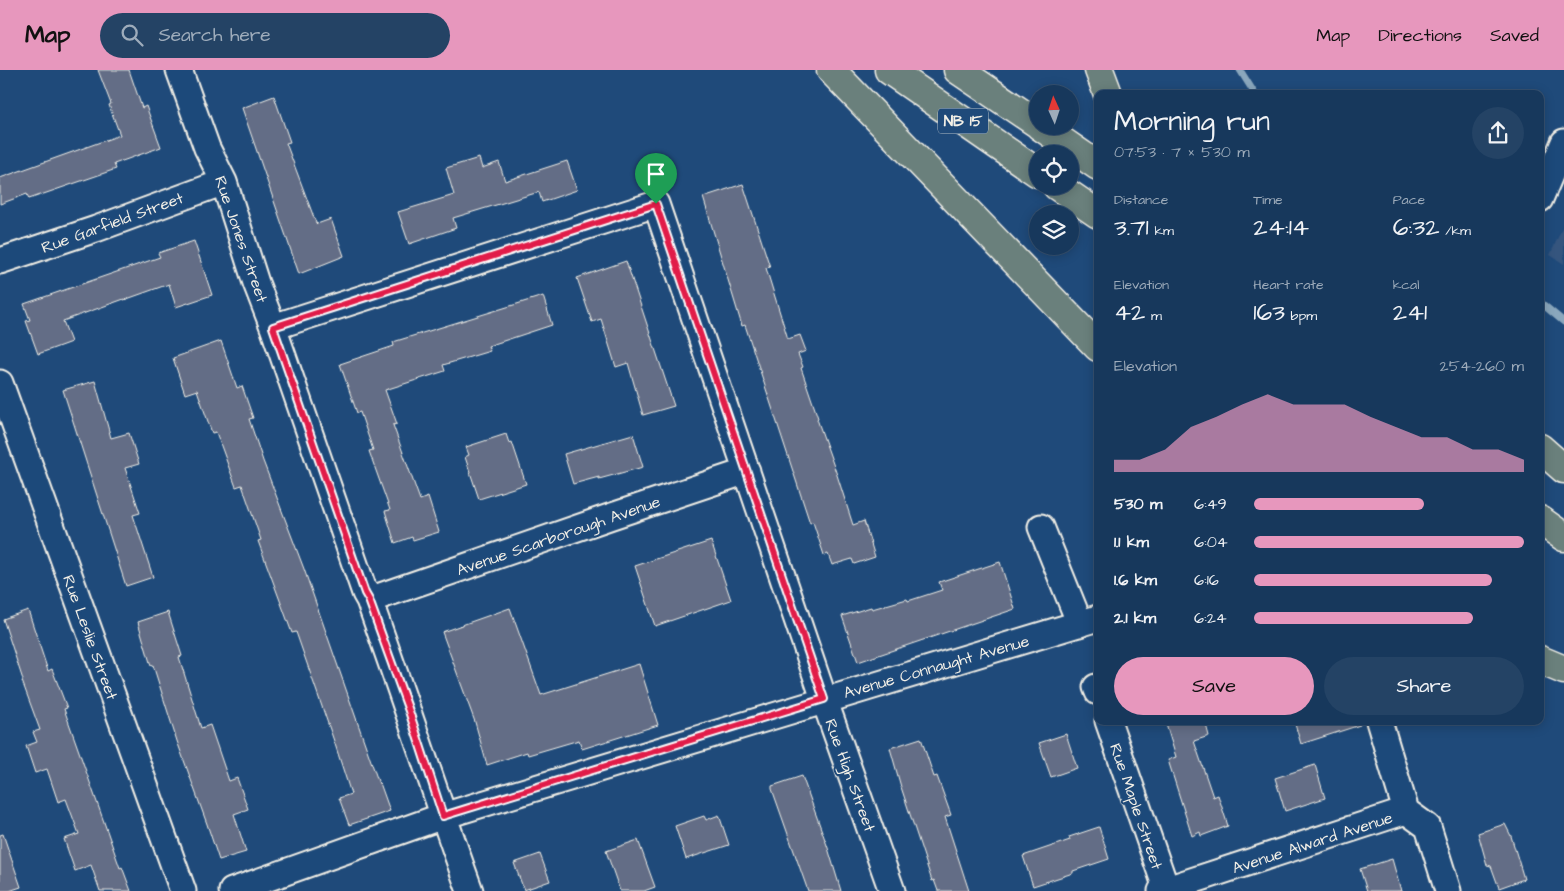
<!DOCTYPE html>
<meta charset="utf-8">
<style>
:root{--surface:#17385c;--page:#244365;--text:#f1f3f6;--muted:#9eacbb;--line:#365272;--accent:#e797bd}
body{margin:0;font-family:"Architects Daughter",sans-serif;background:var(--page);color:var(--text);height:100vh;display:flex;flex-direction:column;font-size:19px;white-space:nowrap}
*{box-sizing:border-box;margin:0}
p{font-size:16px;color:var(--muted)}
.icon{flex:none;width:28px;height:28px;fill:none;stroke:currentColor;stroke-width:2;stroke-linecap:round;stroke-linejoin:round}
.map{position:relative;flex:1;overflow:hidden}
.panel{position:absolute;left:1094px;top:20px;width:450px;height:635px;display:flex;flex-direction:column;background:var(--surface);border-radius:10px;box-shadow:0 2px 12px #0003,0 0 0 1px var(--line)}
.panel>*{flex:none}
.needle{width:32px;rotate:357deg}
.buttons{position:absolute;left:1029px;top:15px;display:grid;gap:10px}
.buttons a{display:grid;place-items:center;width:50px;height:50px;border-radius:50%;background:var(--surface);box-shadow:0 2px 12px #0003,0 0 0 1px var(--line);font-size:25px}
.pin{position:absolute;display:grid;place-items:center;width:42px;height:42px;color:#fff;margin:-51px -21px;border-radius:50% 50% 50% 0;rotate:-45deg;box-shadow:0 0 5px #0007}
.pin .icon{rotate:45deg}
.round{display:grid;place-items:center;flex:none;width:52px;height:52px;border-radius:26px;background:var(--page)}
.summary{display:flex;align-items:center;justify-content:space-between;height:85px;padding:0 20px}
h1{font-size:28px;font-weight:600;line-height:38px}
.figures{display:grid;grid-template-columns:repeat(3,1fr);gap:8px;height:85px;padding:5px 20px}
.figures div{display:grid;align-content:center}
.figures b{font-size:25px;font-weight:600}
.figures small{font-size:14px;font-weight:400}
.figures p{font-size:14px}
.chart{height:140px;padding:10px 20px}
.chart p{display:flex;justify-content:space-between}
.chart svg{width:100%;height:90px;margin-top:5px;fill:var(--accent);opacity:.7}
.action{display:flex;gap:10px;margin-top:auto;padding:10px 20px}
.action a{flex:1;height:58px;border-radius:30px;background:var(--accent);color:#111;font-size:20px;font-weight:600;line-height:58px;text-align:center}
.action a+a{background:var(--page);color:var(--text)}
ul{padding:0 20px;list-style:none;font-size:16px}
li{display:grid;grid-template-columns:80px 60px 1fr;align-items:center;height:38px}
li i{height:12px;border-radius:6px;background:var(--accent)}
header{display:flex;align-items:center;gap:30px;box-sizing:border-box;height:70px;padding:0 25px;background:var(--accent);color:#111}
header strong{font-size:24px}
nav{display:flex;gap:28px;margin-inline-start:auto;font-size:18px}
.search{width:350px;height:45px;background:var(--page);display:flex;align-items:center;gap:12px;box-sizing:border-box;padding:0 18px;border-radius:28px;color:var(--muted);font-size:19px}
.map>svg:first-child{display:block}
</style>
<header>
<strong>Map</strong>
<div class="search"><svg class="icon" aria-label="search" viewBox="0 0 24 24"><circle cx="10" cy="10" r="6"/><path d="M15 15l6 6"/></svg>Search here</div>
<nav><a>Map</a><a>Directions</a><a>Saved</a></nav>
</header>
<div class="map">
<svg width="1564" height="821" viewBox="0 0 1564 821">
<rect width="100%" height="100%" fill="#1f4a7a"/>
<filter id="ink" filterUnits="userSpaceOnUse"><feTurbulence type="fractalNoise" baseFrequency=".02" numOctaves="2"/><feDisplacementMap in="SourceGraphic" scale="10" xChannelSelector="R" yChannelSelector="G"/><feConvolveMatrix kernelMatrix="1 2 1 2 8 2 1 2 1" color-interpolation-filters="sRGB"/></filter>
<g filter="url(#ink)">
<path fill="#34547e" d="M 1564,154 L 1564,194 L 1550,185 Z"/>
<g fill="none" stroke-linecap="round" stroke-linejoin="round">
<path stroke="#8aa7bd" stroke-width="7" d="M 1240,0 L 1255,24
M 1540,232 L 1564,252"/>
</g>
<path fill="#646d86" stroke="#f4f1e8" d="M 98,0 L 129,0 L 142,38 L 146,36 L 161,77 L 114,94 L 116,99 L 29,129 L 27,124 L 0,134 L 0,108 L 120,65 L 109,35 L 111,34 Z
M 274,26 L 290,72 L 286,73 L 316,153 L 317,154 L 331,149 L 344,186 L 299,204 L 242,38 Z
M 479,88 L 482,98 L 499,92 L 505,111 L 567,91 L 577,120 L 542,132 L 539,122 L 453,148 L 456,158 L 409,174 L 398,142 L 454,125 L 446,98 Z
M 743,114 L 770,197 L 766,198 L 788,269 L 800,265 L 806,281 L 798,284 L 803,297 L 801,298 L 818,348 L 817,349 L 837,405 L 853,455 L 864,451 L 875,487 L 854,494 L 852,489 L 832,495 L 828,484 L 824,485 L 813,452 L 810,453 L 745,255 L 742,256 L 703,127 Z
M 194,171 L 212,225 L 176,237 L 169,214 L 124,230 L 124,229 L 63,251 L 71,272 L 38,284 L 26,251 L 30,250 L 24,234 L 160,187 L 158,183 Z
M 626,191 L 674,336 L 643,345 L 628,293 L 616,297 L 601,249 L 592,252 L 577,208 Z
M 543,226 L 552,255 L 488,276 L 490,281 L 443,295 L 445,301 L 385,320 L 397,354 L 393,355 L 420,430 L 428,427 L 439,462 L 413,470 L 412,467 L 395,473 L 385,441 L 390,440 L 369,381 L 373,380 L 360,342 L 357,343 L 340,294 L 394,276 L 393,272 Z
M 221,271 L 237,318 L 242,316 L 253,348 L 249,349 L 263,391 L 304,499 L 379,714 L 380,713 L 390,741 L 349,755 L 339,728 L 351,724 L 334,671 L 296,562 L 292,563 L 258,471 L 261,470 L 242,415 L 236,417 L 216,362 L 212,363 L 197,320 L 185,324 L 173,288 Z
M 95,311 L 111,368 L 129,363 L 139,394 L 125,398 L 140,443 L 133,445 L 153,507 L 126,516 L 63,320 Z
M 506,364 L 509,373 L 512,372 L 526,414 L 479,429 L 465,387 L 469,385 L 466,377 Z
M 633,364 L 643,397 L 599,409 L 599,407 L 573,414 L 564,384 Z
M 711,471 L 731,530 L 655,556 L 635,496 Z
M 1000,492 L 1015,539 L 858,592 L 842,546 L 871,537 L 872,539 L 907,529 L 908,531 L 942,520 L 939,512 Z
M 510,538 L 541,625 L 639,594 L 658,655 L 582,679 L 579,670 L 528,685 L 527,682 L 487,695 L 475,652 L 442,562 Z
M 28,540 L 48,601 L 52,599 L 67,638 L 64,639 L 105,755 L 120,798 L 122,797 L 131,821 L 100,821 L 91,795 L 75,801 L 64,769 L 79,764 L 66,729 L 58,732 L 47,699 L 35,703 L 26,676 L 37,672 L 33,662 L 40,660 L 22,611 L 23,610 L 3,549 Z
M 168,542 L 182,586 L 179,587 L 201,658 L 210,655 L 229,711 L 237,708 L 248,739 L 234,744 L 246,782 L 219,790 L 207,754 L 177,671 L 153,595 L 151,596 L 138,552 Z
M 1165,651 L 1205,651 L 1209,666 L 1194,671 L 1213,727 L 1218,725 L 1228,756 L 1201,766 L 1200,762 L 1192,766 L 1168,690 L 1176,687 Z
M 1294,651 L 1360,651 L 1360,655 L 1301,674 Z
M 1066,664 L 1077,698 L 1051,707 L 1039,673 Z
M 921,668 L 934,707 L 937,706 L 951,745 L 945,747 L 969,821 L 938,821 L 934,810 L 932,811 L 901,717 L 890,678 Z
M 1315,695 L 1325,728 L 1285,741 L 1275,708 Z
M 802,706 L 828,778 L 841,821 L 808,821 L 772,719 L 772,716 Z
M 719,745 L 729,775 L 686,789 L 675,756 L 704,746 L 706,750 Z
M 1505,754 L 1511,766 L 1524,809 L 1499,818 L 1491,796 L 1487,795 L 1478,763 Z
M 1099,757 L 1109,789 L 1073,801 L 1073,803 L 1033,816 L 1023,786 L 1070,770 L 1069,767 Z
M 3,764 L 21,817 L 9,821 L 0,821 L 0,765 Z
M 638,770 L 655,817 L 644,821 L 620,821 L 606,781 Z
M 540,784 L 550,811 L 524,820 L 514,793 Z
M 1392,789 L 1401,821 L 1367,821 L 1360,799 Z"/>
<g fill="none" stroke-linecap="round" stroke-linejoin="round">
<defs>
<path id="minor" d="M 179,0 L 207,78 L 224,112 L 256,213 L 273,257 L 365,523 L 369,530 C 404,627 435,724 470,821
M 1540,129 L 1564,72
M 0,191 L 96,159 L 224,112
M 273,257 L 656,134 L 824,629 L 892,821
M 0,313 L 183,821
M 1041,457 L 1080,554
M 369,530 L 612,446 L 747,401
M 1096,617 L 1098,622
M 1108,651 L 1167,821
M 1379,651 L 1406,741 L 1428,757 L 1448,821
M 232,821 L 443,746 L 1098,548
M 1161,821 L 1406,741"/>
<path id="highway" d="M 831,0 L 1098,277
M 889,0 L 1038,103
M 958,0 L 1038,54
M 1099,0 L 1108,24
M 1040,56 L 1098,96
M 1057,116 L 1098,144
M 1540,378 L 1564,399
M 1540,450 L 1564,467
M 1540,590 L 1564,600"/>
</defs>
<use href="#minor" stroke="#f4f1e8" stroke-width="29"/>
<use href="#highway" stroke="#f4f1e8" stroke-width="31"/>
<use href="#minor" stroke="#1f4a7a" stroke-width="25"/>
<use href="#highway" stroke="#6a807c" stroke-width="28"/>
</g>
</g>
<g fill="none" stroke-linecap="round" stroke-linejoin="round" filter="url(#ink)">
<defs>
<path id="route" d="M 656,134 L 824,629 L 443,746 L 409,641 L 369,530 L 365,523 L 273,257 Z"/>
</defs>
<use href="#route" stroke="#fff" stroke-width="10"/>
<use href="#route" stroke="#e11d48" stroke-width="6"/>
</g>
<g text-anchor="middle" stroke-width="4" stroke-linejoin="round" paint-order="stroke">
<rect fill="#1f4a7a" stroke="#b4bfc7" stroke-width="1" x="938" y="38.5" width="50" height="25" rx="4"/>
<g font-size="15" font-weight="bold" fill="#f4f1e8">
<text x="963" y="56">NB 15</text>
</g>
<g font-size="16" fill="#f4f1e8" stroke="#1f4a7a">
<text transform="translate(112 152) rotate(-20)" y="6">Rue Garfield Street</text>
<text transform="translate(242 169) rotate(71)" y="6">Rue Jones Street</text>
<text transform="translate(558 465) rotate(-19)" y="6">Avenue Scarborough Avenue</text>
<text transform="translate(91 567) rotate(70)" y="6">Rue Leslie Street</text>
<text transform="translate(936 596) rotate(-16)" y="6">Avenue Connaught Avenue</text>
<text transform="translate(851 705) rotate(70)" y="6">Rue High Street</text>
<text transform="translate(1137 736) rotate(71)" y="6">Rue Maple Street</text>
<text transform="translate(1312 772) rotate(-18)" y="6">Avenue Alward Avenue</text>
</g>
</g>
</svg>
<div class="buttons">
<a><svg class="needle" viewBox="-14 -14 28 28"><path d="M0-13l5 13h-10z" fill="#e53935"/><path d="M0 13l5-13h-10z" fill="#9eacbb"/></svg></a>
<a><svg class="icon" aria-label="locate" viewBox="0 0 24 24"><circle cx="12" cy="12" r="6"/><path d="M12 2v4M12 18v4M2 12h4M18 12h4"/></svg></a>
<a><svg class="icon" aria-label="layers" viewBox="0 0 24 24"><path d="M12 4l9 5-9 5-9-5zM3 14l9 5 9-5"/></svg></a>
</div>
<div class="pin" style="left:656px;top:134px;background:#1e9e55"><svg class="icon" aria-label="arrive" viewBox="0 0 24 24"><path d="M6 21V4h12l-3 4 3 4H6"/></svg></div>
<section class="panel">
<div class="summary"><div><h1>Morning run</h1><p>07:53 · 7 × 530 m</p></div><a class="round"><svg class="icon" aria-label="share" viewBox="0 0 24 24"><path d="M12 15V3M7 8l5-5 5 5M5 13v7h14v-7"/></svg></a></div>
<div class="figures">
<div><p>Distance</p><b>3.71<small> km</small></b></div>
<div><p>Time</p><b>24:14</b></div>
<div><p>Pace</p><b>6:32<small> /km</small></b></div>
</div>
<div class="figures">
<div><p>Elevation</p><b>42<small> m</small></b></div>
<div><p>Heart rate</p><b>163<small> bpm</small></b></div>
<div><p>kcal</p><b>241</b></div>
</div>
<div class="chart"><p><span>Elevation</span>254–260 m</p>
<svg viewBox="0 0 160 44" preserveAspectRatio="none"><path d="M0 44V38L10 38L20 33L30 22L40 17L50 11L60 6L70 11L80 11L90 11L100 17L110 22L120 27L130 27L140 33L150 33L160 38V44z"/></svg>
</div>
<ul>
<li><b>530 m</b>6:49<i style="width:63%"></i></li>
<li><b>1.1 km</b>6:04<i style="width:100%"></i></li>
<li><b>1.6 km</b>6:16<i style="width:88%"></i></li>
<li><b>2.1 km</b>6:24<i style="width:81%"></i></li>
</ul>
<div class="action"><a>Save</a><a>Share</a></div>
</section>
</div>
